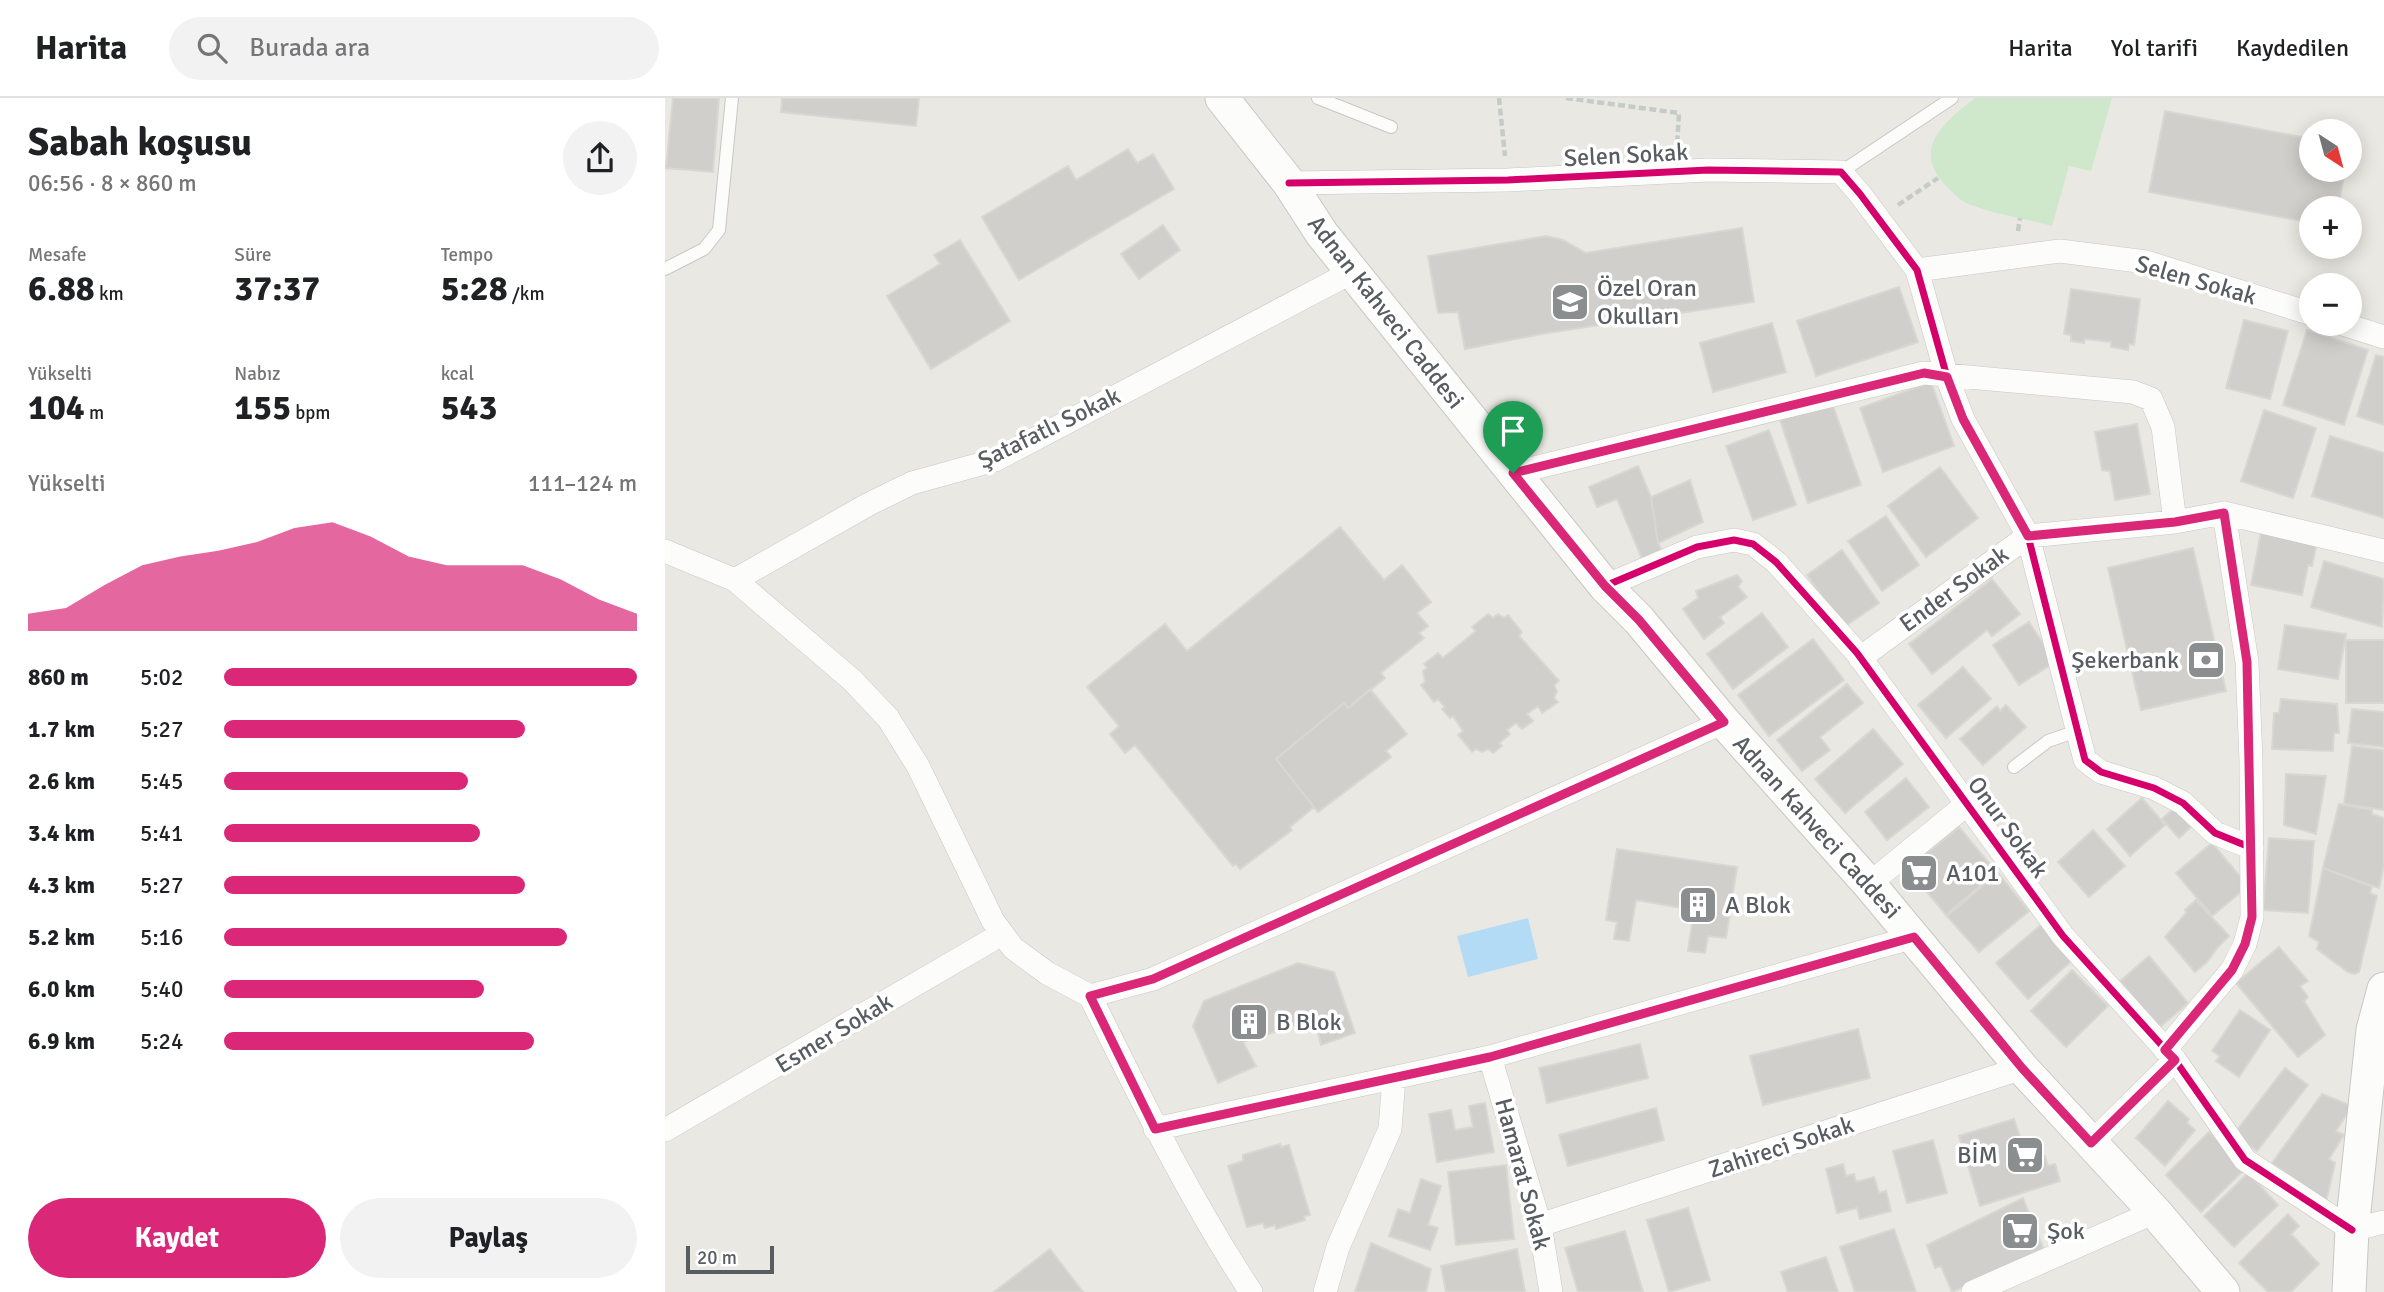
<!DOCTYPE html>
<html lang="tr">
<meta charset="utf-8">
<style>
:root{--surface:#fff;--page:#f2f2f2;--text:#202124;--muted:#757577;--line:#e0e0e0;--accent:#db2777}
body{margin:0;font-family:Signika,sans-serif;background:var(--page);color:var(--text);height:100vh;display:flex;flex-direction:column;font-size:26px;white-space:nowrap}
*{box-sizing:border-box;margin:0}
p{font-size:23px;color:var(--muted)}
.icon{flex:none;width:38px;height:38px;fill:none;stroke:currentColor;stroke-width:2;stroke-linecap:round;stroke-linejoin:round}
.map{position:relative;flex:1;overflow:hidden}
.drawer{display:flex;flex-direction:column;background:var(--surface);width:665px}
.drawer>*{flex:none}
.needle{width:46px;rotate:144deg}
.buttons{position:absolute;left:1634px;top:21px;display:grid;gap:14px}
.buttons a{display:grid;place-items:center;width:63px;height:63px;border-radius:50%;background:var(--surface);box-shadow:0 4px 18px #0003;font-size:35px}
.scale{position:absolute;left:21px;bottom:18px;width:88px;box-sizing:border-box;padding-left:7px;border:4px solid #585d62;border-top:0;font-size:19px;line-height:24px;white-space:nowrap;color:#585d62;-webkit-text-stroke:5px #fff;paint-order:stroke}
.pin{position:absolute;display:grid;place-items:center;width:60px;height:60px;color:#fff;margin:-72px -30px;border-radius:50% 50% 50% 0;rotate:-45deg;box-shadow:0 0 7px #0007}
.pin .icon{rotate:45deg}
.round{display:grid;place-items:center;flex:none;width:74px;height:74px;border-radius:37px;background:var(--page)}
.summary{display:flex;align-items:center;justify-content:space-between;height:119px;padding:0 28px}
h1{font-size:38px;font-weight:800;line-height:52px}
.stats{display:grid;grid-template-columns:repeat(3,1fr);gap:10px;height:119px;padding:7px 28px}
.stats div{display:grid;align-content:center}
.stats b{font-size:35px;font-weight:800}
.stats small{font-size:19px;font-weight:400}
.stats p{font-size:19px}
.chart{height:196px;padding:14px 28px}
.chart p{display:flex;justify-content:space-between}
.chart svg{width:100%;height:126px;margin-top:7px;fill:var(--accent);opacity:.7}
.cta{display:flex;gap:14px;margin-top:auto;padding:14px 28px}
.cta a{flex:1;height:80px;border-radius:42px;background:var(--accent);color:#fff;font-size:28px;font-weight:800;line-height:80px;text-align:center}
.cta a+a{background:var(--page);color:var(--text)}
ul{padding:0 28px;list-style:none;font-size:23px}
li{display:grid;grid-template-columns:112px 84px 1fr;align-items:center;height:52px}
li i{height:18px;border-radius:9px;background:var(--accent)}
header{display:flex;align-items:center;gap:42px;box-sizing:border-box;height:98px;padding:0 35px;background:var(--surface);border-bottom:2px solid var(--line)}
header strong{font-size:33px}
nav{display:flex;gap:38px;margin-inline-start:auto;font-size:24px}
.search{width:490px;height:63px;background:var(--page);display:flex;align-items:center;gap:18px;box-sizing:border-box;padding:0 24px;border-radius:38px;color:var(--muted);font-size:26px}
main{display:flex;flex:1;min-height:0}
.map>svg:first-child{display:block}
</style>
<header>
<strong>Harita</strong>
<div class="search"><svg class="icon" aria-label="search" viewBox="0 0 24 24"><circle cx="10" cy="10" r="6"/><path d="M15 15l6 6"/></svg>Burada ara</div>
<nav><a>Harita</a><a>Yol tarifi</a><a>Kaydedilen</a></nav>
</header>
<main>
<section class="drawer">
<div class="summary"><div><h1>Sabah koşusu</h1><p>06:56 · 8 × 860 m</p></div><a class="round"><svg class="icon" aria-label="share" viewBox="0 0 24 24"><path d="M12 15V3M7 8l5-5 5 5M5 13v7h14v-7"/></svg></a></div>
<div class="stats">
<div><p>Mesafe</p><b>6.88<small> km</small></b></div>
<div><p>Süre</p><b>37:37</b></div>
<div><p>Tempo</p><b>5:28<small> /km</small></b></div>
</div>
<div class="stats">
<div><p>Yükselti</p><b>104<small> m</small></b></div>
<div><p>Nabız</p><b>155<small> bpm</small></b></div>
<div><p>kcal</p><b>543</b></div>
</div>
<div class="chart"><p><span>Yükselti</span>111–124 m</p>
<svg viewBox="0 0 160 44" preserveAspectRatio="none"><path d="M0 44V38L10 36L20 28L30 21L40 18L50 16L60 13L70 8L80 6L90 11L100 18L110 21L120 21L130 21L140 26L150 33L160 38V44z"/></svg>
</div>
<ul>
<li><b>860 m</b>5:02<i style="width:100%"></i></li>
<li><b>1.7 km</b>5:27<i style="width:73%"></i></li>
<li><b>2.6 km</b>5:45<i style="width:59%"></i></li>
<li><b>3.4 km</b>5:41<i style="width:62%"></i></li>
<li><b>4.3 km</b>5:27<i style="width:73%"></i></li>
<li><b>5.2 km</b>5:16<i style="width:83%"></i></li>
<li><b>6.0 km</b>5:40<i style="width:63%"></i></li>
<li><b>6.9 km</b>5:24<i style="width:75%"></i></li>
</ul>
<div class="cta"><a>Kaydet</a><a>Paylaş</a></div>
</section>
<div class="map">
<svg width="1719" height="1194" viewBox="0 0 1719 1194">
<rect width="100%" height="100%" fill="#eae8e2"/>
<path fill="#cfe8cb" d="M 1310,0 L 1447,0 L 1426,73 L 1404,68 L 1387,128 C 1362,121 1334,117 1309,108 C 1298,105 1291,98 1283,90 C 1245,53 1277,25 1310,0 Z"/>
<path fill="#b4dbf6" d="M 863,820 L 873,861 L 803,879 L 792,838 Z"/>
<path fill="#d0cfcb" stroke="#d9d7d2" stroke-width="2" d="M 8,0 L 54,0 L 48,74 L 1,70 Z
M 117,0 L 254,0 L 251,28 L 116,14 Z
M 1500,13 L 1647,41 L 1647,72 L 1680,72 L 1673,110 L 1647,110 L 1647,125 L 1484,94 Z
M 463,51 L 472,65 L 488,56 L 509,91 L 354,182 L 317,119 L 403,68 L 411,82 Z
M 498,127 L 515,152 L 474,181 L 456,156 Z
M 1077,130 L 1089,204 L 882,235 L 800,251 L 793,214 L 773,215 L 763,158 L 881,138 L 898,142 L 921,155 Z
M 295,142 L 345,223 L 266,271 L 222,198 L 275,166 L 269,157 Z
M 1234,189 L 1253,244 L 1151,278 L 1132,223 Z
M 1406,191 L 1475,201 L 1469,247 L 1464,246 L 1463,252 L 1446,249 L 1446,244 L 1420,241 L 1419,245 L 1406,243 L 1406,237 L 1399,236 Z
M 1579,222 L 1623,233 L 1605,301 L 1561,290 Z
M 1107,225 L 1121,274 L 1048,294 L 1035,245 Z
M 1642,232 L 1703,252 L 1679,327 L 1618,307 Z
M 1711,257 L 1719,259 L 1719,327 L 1692,318 Z
M 1266,284 L 1289,348 L 1218,374 L 1195,310 Z
M 1167,305 L 1196,387 L 1143,405 L 1115,322 Z
M 1599,312 L 1651,330 L 1628,400 L 1576,383 Z
M 1472,326 L 1485,396 L 1450,402 L 1445,373 L 1437,372 L 1430,334 Z
M 1104,332 L 1131,407 L 1088,422 L 1061,348 Z
M 1665,338 L 1719,355 L 1719,420 L 1647,398 Z
M 973,368 L 986,399 L 993,445 L 997,453 L 977,461 L 952,401 L 932,409 L 924,389 Z
M 1275,369 L 1313,420 L 1261,459 L 1223,408 Z
M 1025,382 L 1038,424 L 993,445 L 986,399 Z
M 1221,418 L 1254,467 L 1217,493 L 1183,443 Z
M 675,429 L 719,482 L 737,467 L 766,504 L 752,515 L 763,528 L 754,535 L 759,540 L 716,575 L 720,580 L 683,610 L 679,605 L 611,661 L 649,709 L 625,729 L 627,732 L 575,771 L 571,766 L 568,768 L 470,647 L 460,655 L 445,636 L 454,628 L 422,589 L 500,526 L 522,553 Z
M 1596,434 L 1652,444 L 1647,468 L 1643,467 L 1637,497 L 1586,487 Z
M 1528,450 L 1561,593 L 1476,612 L 1443,470 Z
M 1177,452 L 1214,505 L 1179,529 L 1142,477 Z
M 1659,463 L 1719,481 L 1717,529 L 1646,509 Z
M 1072,477 L 1077,483 L 1073,489 L 1082,499 L 1055,519 L 1059,525 L 1039,541 L 1018,511 L 1033,500 L 1031,493 Z
M 1327,481 L 1355,516 L 1327,538 L 1322,532 L 1267,576 L 1244,546 Z
M 1097,515 L 1123,549 L 1068,591 L 1042,556 Z
M 823,516 L 828,520 L 833,516 L 839,520 L 843,517 L 857,534 L 854,538 L 894,583 L 889,587 L 892,593 L 889,600 L 893,604 L 877,615 L 873,608 L 862,616 L 868,623 L 857,631 L 851,625 L 842,632 L 845,636 L 834,645 L 837,648 L 828,655 L 823,651 L 817,654 L 811,651 L 807,654 L 793,637 L 798,633 L 788,618 L 785,620 L 777,611 L 780,609 L 773,601 L 769,604 L 756,587 L 760,584 L 758,573 L 762,570 L 759,566 L 773,555 L 778,560 L 811,533 L 807,529 Z
M 1364,524 L 1390,564 L 1354,587 L 1328,547 Z
M 1620,527 L 1681,536 L 1673,581 L 1613,571 Z
M 1148,541 L 1179,582 L 1104,638 L 1073,597 Z
M 1681,542 L 1719,542 L 1719,605 L 1681,605 Z
M 1298,569 L 1326,601 L 1281,640 L 1253,607 Z
M 1182,586 L 1198,605 L 1155,639 L 1165,652 L 1137,673 L 1112,642 Z
M 705,591 L 742,636 L 721,653 L 726,659 L 653,714 L 611,661 L 679,605 L 683,610 Z
M 1616,601 L 1672,606 L 1674,635 L 1669,635 L 1668,653 L 1607,651 L 1609,615 L 1614,615 Z
M 1341,607 L 1361,629 L 1318,667 L 1295,641 L 1332,608 L 1335,613 Z
M 1687,611 L 1719,614 L 1719,649 L 1683,645 Z
M 1208,631 L 1238,666 L 1180,715 L 1150,681 Z
M 1687,648 L 1719,652 L 1719,712 L 1679,706 Z
M 1621,676 L 1661,678 L 1651,736 L 1619,727 Z
M 1241,680 L 1264,709 L 1222,742 L 1200,714 Z
M 1477,700 L 1500,727 L 1465,758 L 1442,731 Z
M 1674,706 L 1707,712 L 1707,716 L 1719,720 L 1719,767 L 1714,790 L 1658,770 Z
M 1509,710 L 1526,729 L 1514,740 L 1497,721 Z
M 1294,729 L 1331,774 L 1281,817 L 1243,771 Z
M 1428,732 L 1460,768 L 1424,799 L 1393,764 Z
M 1604,740 L 1649,743 L 1643,815 L 1598,812 Z
M 1547,745 L 1583,788 L 1547,818 L 1511,775 Z
M 952,751 L 1072,769 L 1061,840 L 1043,838 L 1040,855 L 1023,853 L 1029,812 L 971,802 L 964,843 L 949,841 L 952,824 L 941,822 Z
M 1658,770 L 1707,789 L 1705,795 L 1712,798 L 1694,874 L 1690,876 L 1683,874 L 1652,851 L 1654,844 L 1644,838 Z
M 1333,775 L 1364,813 L 1314,854 L 1282,818 Z
M 1531,802 L 1564,838 L 1553,849 L 1542,864 L 1530,874 L 1500,839 L 1522,814 L 1520,812 Z
M 1377,826 L 1408,862 L 1363,901 L 1331,865 Z
M 1614,849 L 1643,883 L 1635,888 L 1643,899 L 1639,903 L 1660,937 L 1633,959 L 1571,885 Z
M 1484,858 L 1523,905 L 1494,930 L 1455,883 Z
M 633,865 L 669,874 L 690,935 L 656,947 L 650,921 L 578,944 L 591,968 L 553,985 L 528,928 L 539,903 Z
M 1407,872 L 1443,908 L 1401,949 L 1366,913 Z
M 1575,912 L 1605,932 L 1574,979 L 1551,963 L 1555,958 L 1547,953 Z
M 1193,931 L 1205,980 L 1098,1007 L 1085,958 Z
M 975,946 L 983,980 L 882,1005 L 874,970 Z
M 1620,970 L 1643,987 L 1592,1053 L 1569,1036 Z
M 1657,996 L 1687,1008 L 1671,1033 L 1679,1037 L 1664,1061 L 1670,1065 L 1661,1104 L 1607,1065 Z
M 1503,1003 L 1524,1021 L 1522,1025 L 1530,1032 L 1500,1068 L 1471,1040 Z
M 820,1005 L 829,1054 L 772,1064 L 764,1016 L 786,1012 L 790,1032 L 808,1029 L 804,1008 Z
M 991,1010 L 999,1042 L 903,1068 L 894,1037 Z
M 1349,1021 L 1356,1042 L 1361,1041 L 1365,1053 L 1370,1051 L 1373,1061 L 1380,1058 L 1383,1068 L 1390,1066 L 1395,1083 L 1315,1108 L 1294,1038 Z
M 1544,1034 L 1581,1070 L 1536,1114 L 1501,1077 Z
M 1268,1042 L 1282,1095 L 1242,1105 L 1228,1053 Z
M 615,1046 L 616,1049 L 624,1047 L 645,1117 L 639,1118 L 640,1122 L 611,1131 L 610,1127 L 600,1130 L 598,1125 L 582,1129 L 563,1068 L 578,1063 L 578,1057 Z
M 1178,1066 L 1181,1078 L 1189,1076 L 1191,1084 L 1209,1079 L 1214,1095 L 1221,1093 L 1226,1113 L 1195,1121 L 1192,1110 L 1172,1115 L 1161,1071 Z
M 841,1067 L 849,1141 L 791,1147 L 783,1074 Z
M 1583,1075 L 1613,1107 L 1569,1149 L 1539,1118 Z
M 756,1081 L 776,1088 L 763,1127 L 773,1130 L 765,1152 L 724,1138 L 733,1111 L 745,1115 Z
M 1358,1100 L 1379,1152 L 1287,1194 L 1276,1168 L 1270,1170 L 1262,1147 Z
M 1023,1110 L 1045,1182 L 1004,1194 L 982,1122 Z
M 1623,1116 L 1634,1128 L 1626,1136 L 1654,1166 L 1626,1194 L 1603,1194 L 1574,1165 Z
M 1229,1131 L 1251,1194 L 1190,1194 L 1175,1149 Z
M 960,1133 L 978,1194 L 913,1194 L 900,1150 Z
M 706,1145 L 766,1171 L 761,1194 L 690,1194 Z
M 385,1151 L 418,1194 L 329,1194 Z
M 852,1151 L 860,1194 L 781,1194 L 776,1168 Z
M 1161,1159 L 1173,1194 L 1123,1194 L 1116,1174 Z"/>
<g fill="none" stroke-linecap="round" stroke-linejoin="round">
<defs>
<path id="lane" d="M 653,0 L 726,29
M 1176,74 L 1287,0
M 0,171 L 39,151 L 54,132 L 67,0
M 1349,669 L 1383,643 L 1412,633"/>
<path id="street" d="M 624,85 L 843,82 L 1043,72 L 1176,74 L 1195,96 L 1252,172 L 1282,279 L 1298,321 L 1363,438 L 1420,662 L 1436,674 L 1489,690 L 1518,705 L 1550,735 L 1587,750
M 1252,172 L 1395,153 L 1481,164 L 1647,216
M 1678,226 L 1719,239
M 848,375 L 1259,275 L 1468,294 L 1486,301 L 1498,329 L 1510,424
M 0,453 L 70,482 L 187,582 L 223,620 L 253,668 L 328,823 L 348,850 L 382,875 L 425,898
M 70,482 L 204,406 L 247,385 L 330,362 L 687,174
M 940,488 L 1032,449 L 1069,442 L 1088,446 L 1111,464 L 1192,555 L 1398,838 L 1510,962 L 1580,1062 L 1687,1132 L 1719,1124
M 1195,560 L 1363,438 L 1510,424 L 1559,415 L 1719,453
M 1204,786 L 1302,706
M 425,898 L 488,881 L 1059,624
M 425,898 C 475,999 524,1100 586,1194
M 1500,952 L 1567,872 L 1580,846 L 1587,819 L 1586,664 L 1582,564 L 1559,415
M 825,959 L 875,1127 L 886,1194
M 490,1031 L 825,959 L 1249,839
M 0,1032 L 337,836
M 1426,1045 L 1510,962
M 875,1127 L 1357,970
M 660,1194 L 673,1149 L 725,1031 L 729,980
M 1308,1194 L 1490,1114"/>
<path id="secondary" d="M 557,0 L 624,85 L 657,136 L 940,488 L 974,522 L 1059,624 L 1204,786 L 1357,970 L 1490,1114 L 1558,1194
M 1684,1194 L 1687,1132 L 1708,932 L 1719,891"/>
</defs>
<use href="#lane" stroke="#c7c7c7" stroke-width="14"/>
<use href="#street" stroke="#c7c7c7" stroke-width="24"/>
<use href="#secondary" stroke="#c7c7c6" stroke-width="35"/>
<path stroke="#c5ccc8" stroke-width="4.5" stroke-dasharray="7 3.5" stroke-linecap="butt" d="M 834,0 L 840,58
M 901,0 L 1014,15 L 1012,49
M 1233,107 L 1273,80
M 1353,133 L 1355,120"/>
<use href="#lane" stroke="#fcfcfb" stroke-width="12"/>
<use href="#street" stroke="#fcfcfb" stroke-width="23"/>
<use href="#secondary" stroke="#fcfcfb" stroke-width="33"/>
<defs>
<path id="cycleway" d="M 624,85 L 843,82 L 1043,72 L 1176,74 L 1195,96 L 1252,172 L 1282,279 L 1298,321 L 1363,438 L 1420,662 L 1436,674 L 1489,690 L 1518,705 L 1550,735 L 1587,750
M 940,488 L 1032,449 L 1069,442 L 1088,446 L 1111,464 L 1192,555 L 1398,838 L 1510,962 L 1580,1062 L 1687,1132"/>
</defs>
<use href="#cycleway" stroke="#fff" stroke-width="11"/>
<use href="#cycleway" stroke="#d6006c" stroke-width="7"/>
</g>
<g fill="none" stroke-linecap="round" stroke-linejoin="round">
<defs>
<path id="route" d="M 1259,275 L 1282,279 L 1298,321 L 1363,438 L 1510,424 L 1559,415 L 1582,564 L 1587,819 L 1580,846 L 1567,872 L 1500,952 L 1510,962 L 1426,1045 L 1357,970 L 1249,839 L 825,959 L 490,1031 L 425,898 L 488,881 L 1059,624 L 974,522 L 940,488 L 848,375 Z"/>
</defs>
<use href="#route" stroke="#fff" stroke-width="14"/>
<use href="#route" stroke="#db2777" stroke-width="9"/>
</g>
<defs>
<symbol id="school-square" viewBox="-11 -11 22 22"><rect x="-9" y="-9" width="18" height="18" rx="4" fill="#8b8e8f" stroke="#fff"/><path d="M0-5L7-2L0 1L-7-2ZM-4 1L0 2.5L4 1V4Q0 6-4 4Z" fill="#fff"/></symbol>
<symbol id="bank-square" viewBox="-11 -11 22 22"><rect x="-9" y="-9" width="18" height="18" rx="4" fill="#8b8e8f" stroke="#fff"/><path d="M-6-4H6V4H-6ZM0-2.3a2.3 2.3 0 1 0 0 4.6a2.3 2.3 0 1 0 0-4.6Z" fill="#fff"/></symbol>
<symbol id="supermarket-square" viewBox="-11 -11 22 22"><rect x="-9" y="-9" width="18" height="18" rx="4" fill="#8b8e8f" stroke="#fff"/><path d="M-6-5.5h2.5l.6 2H6L4.5 2H-2.5L-4.4-4H-6ZM-1.5 3.2a1.3 1.3 0 1 0 .1 0ZM3 3.2a1.3 1.3 0 1 0 .1 0Z" fill="#fff"/></symbol>
<symbol id="building-square" viewBox="-11 -11 22 22"><rect x="-9" y="-9" width="18" height="18" rx="4" fill="#8b8e8f" stroke="#fff"/><path d="M-4-6H4V6H1V3H-1V6H-4ZM-2.5-4.3h1.7v1.8h-1.7ZM.8-4.3h1.7v1.8H.8ZM-2.5-1h1.7V.8h-1.7ZM.8-1h1.7V.8H.8Z" fill="#fff"/></symbol>
</defs>
<g fill-rule="evenodd">
<use href="#school-square" x="883" y="182" width="44" height="44"/>
<use href="#bank-square" x="1519" y="540" width="44" height="44"/>
<use href="#supermarket-square" x="1232" y="753" width="44" height="44"/>
<use href="#building-square" x="1011" y="785" width="44" height="44"/>
<use href="#building-square" x="562" y="902" width="44" height="44"/>
<use href="#supermarket-square" x="1338" y="1035" width="44" height="44"/>
<use href="#supermarket-square" x="1333" y="1111" width="44" height="44"/>
</g>
<g text-anchor="middle" stroke-width="7" stroke-linejoin="round" paint-order="stroke">
<g font-size="24" fill="#585d62" stroke="#fff">
<text transform="translate(961 57) rotate(-3)" y="8">Selen Sokak</text>
<text transform="translate(1531 182) rotate(16)" y="8">Selen Sokak</text>
<text transform="translate(721 214) rotate(52)" y="8">Adnan Kahveci Caddesi</text>
<text transform="translate(384 330) rotate(-26)" y="8">Şatafatlı Sokak</text>
<text transform="translate(1289 491) rotate(-36)" y="8">Ender Sokak</text>
<text transform="translate(1152 729) rotate(48)" y="8">Adnan Kahveci Caddesi</text>
<text transform="translate(1343 729) rotate(54)" y="8">Onur Sokak</text>
<text transform="translate(169 935) rotate(-31)" y="8">Esmer Sokak</text>
<text transform="translate(1116 1049) rotate(-18)" y="8">Zahireci Sokak</text>
<text transform="translate(858 1076) rotate(75)" y="8">Hamarat Sokak</text>
</g>
<g font-size="24" fill="#585d62" stroke="#fff" text-anchor="start">
<text x="932" y="198">Özel Oran<tspan x="932" dy="28">Okulları</tspan></text>
<text x="1514" y="570" text-anchor="end">Şekerbank</text>
<text x="1281" y="783">A101</text>
<text x="1060" y="815">A Blok</text>
<text x="611" y="932">B Blok</text>
<text x="1333" y="1065" text-anchor="end">BİM</text>
<text x="1382" y="1141">Şok</text>
</g>
</g>
</svg>
<div class="buttons">
<a><svg class="needle" viewBox="-14 -14 28 28"><path d="M0-13l5 13h-10z" fill="#e53935"/><path d="M0 13l5-13h-10z" fill="#757577"/></svg></a>
<a>+</a>
<a>−</a>
</div>
<div class="scale">20 m</div>
<div class="pin" style="left:848px;top:375px;background:#1e9e55"><svg class="icon" aria-label="arrive" viewBox="0 0 24 24"><path d="M6 21V4h12l-3 4 3 4H6"/></svg></div>
</div>
</main>
